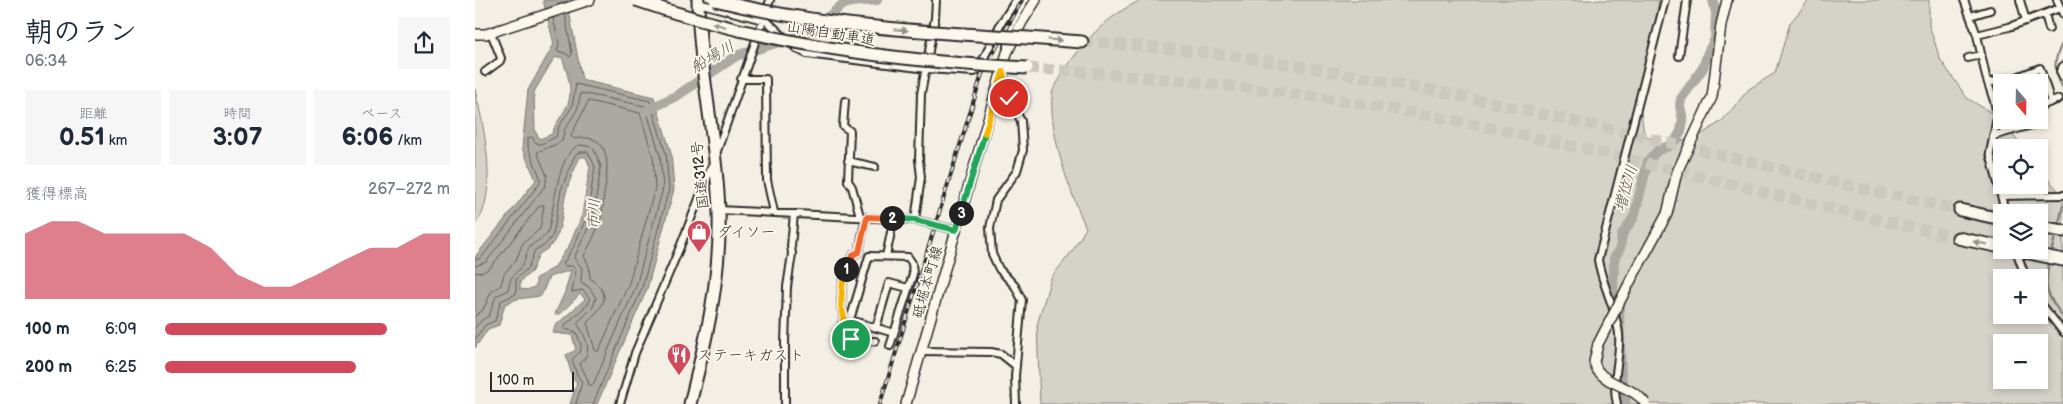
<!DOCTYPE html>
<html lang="ja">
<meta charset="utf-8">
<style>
:root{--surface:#fff;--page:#f6f6f7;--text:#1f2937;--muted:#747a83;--accent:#d1495b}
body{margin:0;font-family:"Balsamiq Sans","Klee One",sans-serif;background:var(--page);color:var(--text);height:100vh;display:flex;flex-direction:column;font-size:19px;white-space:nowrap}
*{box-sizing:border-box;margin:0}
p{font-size:16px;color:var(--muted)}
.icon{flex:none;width:28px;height:28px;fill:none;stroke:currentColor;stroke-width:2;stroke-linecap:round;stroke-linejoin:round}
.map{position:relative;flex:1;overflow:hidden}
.panel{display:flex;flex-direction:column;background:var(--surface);width:475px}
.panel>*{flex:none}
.needle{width:32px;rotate:160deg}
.buttons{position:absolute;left:1518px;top:74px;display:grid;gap:10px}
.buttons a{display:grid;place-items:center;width:55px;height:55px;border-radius:0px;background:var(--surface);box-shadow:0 2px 8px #0003;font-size:25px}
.scale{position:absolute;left:15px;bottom:12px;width:84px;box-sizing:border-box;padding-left:5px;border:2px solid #2b2b2b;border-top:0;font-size:14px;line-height:18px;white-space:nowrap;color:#2b2b2b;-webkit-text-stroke:4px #fbf7ec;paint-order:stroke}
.pin{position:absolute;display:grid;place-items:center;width:42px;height:42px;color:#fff;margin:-21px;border:2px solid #fff;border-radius:50%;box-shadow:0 1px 5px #0007}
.km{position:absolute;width:25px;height:25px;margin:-12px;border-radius:50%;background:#222;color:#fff;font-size:14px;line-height:25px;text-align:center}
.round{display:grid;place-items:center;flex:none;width:52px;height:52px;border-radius:0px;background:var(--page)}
.head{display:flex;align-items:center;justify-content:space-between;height:85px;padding:0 25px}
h1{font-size:28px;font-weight:600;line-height:38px}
.figures{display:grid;grid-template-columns:repeat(3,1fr);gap:8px;height:85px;padding:5px 25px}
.figures div{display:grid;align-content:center;border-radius:0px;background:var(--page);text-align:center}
.figures b{font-size:25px;font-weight:600}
.figures small{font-size:14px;font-weight:400}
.figures p{font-size:14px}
.chart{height:140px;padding:10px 25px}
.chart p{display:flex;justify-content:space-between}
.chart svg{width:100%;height:90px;margin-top:5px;fill:var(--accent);opacity:.7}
ul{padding:0 25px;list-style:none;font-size:16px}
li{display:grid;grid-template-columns:80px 60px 1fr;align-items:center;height:38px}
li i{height:12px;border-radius:6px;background:var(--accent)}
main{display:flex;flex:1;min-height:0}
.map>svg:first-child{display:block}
</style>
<main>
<section class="panel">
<div class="head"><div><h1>朝のラン</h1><p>06:34</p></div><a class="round"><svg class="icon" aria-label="share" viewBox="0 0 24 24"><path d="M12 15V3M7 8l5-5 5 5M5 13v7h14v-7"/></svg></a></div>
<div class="figures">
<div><p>距離</p><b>0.51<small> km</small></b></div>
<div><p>時間</p><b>3:07</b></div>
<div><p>ペース</p><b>6:06<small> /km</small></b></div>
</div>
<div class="chart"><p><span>獲得標高</span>267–272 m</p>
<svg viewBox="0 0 160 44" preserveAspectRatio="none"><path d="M0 44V12L10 6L20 6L30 12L40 12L50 12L60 12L70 19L80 32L90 38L100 38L110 32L120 25L130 19L140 19L150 12L160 12V44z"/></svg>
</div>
<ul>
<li><b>100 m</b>6:09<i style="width:78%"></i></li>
<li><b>200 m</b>6:25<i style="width:67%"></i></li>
</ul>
</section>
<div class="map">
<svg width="1588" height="404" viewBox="0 0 1588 404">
<rect width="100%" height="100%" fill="#f3efe4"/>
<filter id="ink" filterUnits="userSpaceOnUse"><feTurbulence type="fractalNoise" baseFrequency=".02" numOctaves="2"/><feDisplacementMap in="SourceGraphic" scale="10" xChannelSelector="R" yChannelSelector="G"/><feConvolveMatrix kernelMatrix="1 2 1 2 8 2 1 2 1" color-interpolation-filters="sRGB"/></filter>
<g filter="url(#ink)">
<path fill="#d5d2c9" stroke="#807e7a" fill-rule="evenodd" d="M 666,0 L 1184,0 L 1173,67 L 1163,91 L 1169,134 L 1187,146 L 1224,136 L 1247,121 L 1274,89 L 1300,73 L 1315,23 L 1334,0 L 1454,0 L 1454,25 L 1465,59 L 1492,98 L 1525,118 L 1547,147 L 1526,148 L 1526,185 L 1564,185 L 1564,169 L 1588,196 L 1588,404 L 565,404 L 562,325 L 576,278 L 598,250 L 611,228 C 595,190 574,137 577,95 C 577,89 584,81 587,75 C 606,43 632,16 666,0 ZM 1526,212 L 1564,212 L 1564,250 L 1526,250 ZM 1526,278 L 1564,278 L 1564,315 L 1526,315 ZM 1526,342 L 1564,342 L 1564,380 L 1526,380 Z
M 0,89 C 8,124 20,175 8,211 C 7,215 3,220 0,224 Z"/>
<path fill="#aca9a2" stroke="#787772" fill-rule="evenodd" d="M 68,0 L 92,0 L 107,80 L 179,97 L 196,153 L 199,189 L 172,289 L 122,404 L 95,404 L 102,382 L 98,379 L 91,355 L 101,350 L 97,335 L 78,333 L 80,326 L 110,299 L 105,294 L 85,314 L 80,314 L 90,292 L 96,270 L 74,277 L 66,296 L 42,299 L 30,304 L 24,325 L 13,329 L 0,348 L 0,257 L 61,180 L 47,148 L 53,90 L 79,44 ZM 87,57 C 92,73 99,91 92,106 C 87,117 80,123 77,134 L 65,139 L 60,131 L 59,92 L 79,58 ZM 105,157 L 111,157 L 115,167 L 107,215 L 95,244 L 79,268 L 61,278 L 61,286 L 52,290 L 45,289 L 45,282 L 57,271 L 64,254 C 89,242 85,217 91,193 C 94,181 100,168 105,157 Z"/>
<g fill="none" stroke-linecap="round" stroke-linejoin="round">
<path stroke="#5f5d5b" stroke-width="1" d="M 78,18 L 84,43 L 82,51 L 90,53 L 95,57 L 97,54 L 90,14
M 114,101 L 165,113 L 178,157 L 180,188 L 154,283 L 123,352 L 120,350 L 112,323 C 127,305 140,298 115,278 L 114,266 L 109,256 C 115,245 121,233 125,221 C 128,213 128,203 129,195 C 133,170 139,130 99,139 L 96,136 Z
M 0,260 L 6,258 L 65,183 L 65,177 L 53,147 L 53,138 L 57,137 L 61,143 L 66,144 L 81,137 L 84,126 L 97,107 L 101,84 L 175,101 L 191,154 L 194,189 L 167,288 L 118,404
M 0,266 L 11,262 L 70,186 L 72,176 L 62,152 L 82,144 L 87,141 L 90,129 L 102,110 L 106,93 L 170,106 L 185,155 L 188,188 L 161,286 L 118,385 L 114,385 L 112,378 L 105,364 C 107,360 111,358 112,354 C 115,344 107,330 102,323 L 118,307 L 121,298 L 114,287 L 106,282 L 107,268 L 99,258 L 118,218 L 126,167 L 119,149 L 113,146 L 104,145 C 82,153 79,212 73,231 C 69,240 61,240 56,246 C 51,251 51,258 48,264 C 40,277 36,272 33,290 L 21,296 L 14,316 L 7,320 L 0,328
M 0,273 L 8,272 L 15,268 L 65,205 L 69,205 L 65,229 L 48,243 L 41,260 L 29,274 L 26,285 L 16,292 L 8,310 L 0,316
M 0,339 L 10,325 L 20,321 L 26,301 L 41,294 L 41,279 L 53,268 L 60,250 L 70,245 L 78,235 L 86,190 L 100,155 L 105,152 L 113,152 L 120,167 L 112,216 L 99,246 L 88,264 L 90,266 L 97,266 L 101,270 L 97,292 L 108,290 L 115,299 L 113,304 L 89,326 L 90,329 L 101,332 C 107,347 110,349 97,359 L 102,375 L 107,382 L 101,404"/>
<path stroke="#787772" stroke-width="2" d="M 1578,0 L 1581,7
M 1585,14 L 1588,20
M 1588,42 C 1578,60 1578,71 1588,88
M 1583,226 L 1588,206
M 1576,253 L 1581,233
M 1574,262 C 1569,290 1571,294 1588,317"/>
<path stroke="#aca9a2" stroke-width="10" d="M 171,111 L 203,95 L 261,56 L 337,31 L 367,5 L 376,2 L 402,0
M 1151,404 L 1146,374 L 1144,311 L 1138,291 L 1139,259 L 1145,248 L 1147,235 L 1159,217 L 1173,161 L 1183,150 L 1194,146 L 1201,140 L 1206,131 L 1208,120 L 1205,106 L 1206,99 L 1228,68 L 1233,52 L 1240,39 L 1241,13 L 1238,0"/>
<path stroke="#cbc8bf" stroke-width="11" stroke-dasharray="11 5.5" stroke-linecap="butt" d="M 607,42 C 652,45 697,48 742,54 C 993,87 1237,157 1485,210
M 552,68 C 697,78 843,93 986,122 C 1153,156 1317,201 1483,238"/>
<defs>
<path id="street" d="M 1489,0 L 1502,35 L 1511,77 L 1520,104 L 1522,118 L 1515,153 L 1530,211
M 1545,0 L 1551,21
M 1582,0 L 1588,14
M 223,3 L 292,21 L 322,49 L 332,54 L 452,69 L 499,72 L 503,70 L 525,25 L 541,0
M 1570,14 L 1574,29
M 1495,16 L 1515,10
M 1502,35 L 1534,27 L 1585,8
M 532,52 C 531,31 540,17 550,0
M 1204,56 L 1212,0
M 1493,58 L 1506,55
M 1588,66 L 1585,71 L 1588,77
M 10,72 L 25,61 L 26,58 L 16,33
M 528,72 L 534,97 L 546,121 L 548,150 L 542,171 L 521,200 L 515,228 L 517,254 L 524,269 L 540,286 L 547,300 L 540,376 L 541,404
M 266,79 L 291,79 L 292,180 L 299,212
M 1513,83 L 1542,77 L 1565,68 L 1576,102 L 1564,107
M 370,101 L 368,126 L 375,131 L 373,181 L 377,187 L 385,216
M 1576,102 L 1584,99
M 1518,136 L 1560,124
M 242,151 L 295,0
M 373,161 L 400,167
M 1526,196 L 1588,195
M 244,210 L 440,220 L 481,230
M 391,217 L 384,252 L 379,254 L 371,269 L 367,287 L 366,307 L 369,316 L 364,338 L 391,342 L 400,341
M 440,220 L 446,177 L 444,160 L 446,94 L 460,18 L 461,0
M 411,256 L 419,218
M 1543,256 L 1551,278
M 1564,301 L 1588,332
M 401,328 L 414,283 L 433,288
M 415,346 L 438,274 L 437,263 L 433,257 L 394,256 L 375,320 L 419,333
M 446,351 L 516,352 L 526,354 L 541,366
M 145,404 L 160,353 L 205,247 L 238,163
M 310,404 L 310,342 L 312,287 L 317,254 L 316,246 L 319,214
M 1142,404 C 1136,381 1146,357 1144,334 C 1141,308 1127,285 1123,260 L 1190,0"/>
<path id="secondary" d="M 0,34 L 11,34 L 115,0
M 1157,278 L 1192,214 L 1202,172 L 1237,97 L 1246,25 L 1252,0
M 1122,370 L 1119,362 L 1123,344
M 431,404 L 532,53 L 547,22 L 561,0"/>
<path id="highway" d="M 553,38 L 607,42
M 1485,210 L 1526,219
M 1564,227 L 1588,231
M 1483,238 L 1526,247
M 1540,250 L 1588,260
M 215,404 C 231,340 246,279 244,212 C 242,141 224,71 223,0"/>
</defs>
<use href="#street" stroke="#2b2b2b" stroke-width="10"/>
<use href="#secondary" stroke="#2b2b2b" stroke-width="12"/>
<use href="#highway" stroke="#2b2b2b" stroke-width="15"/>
<use href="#street" stroke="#fbf7ec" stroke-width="6"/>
<use href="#secondary" stroke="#fbf7ec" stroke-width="9"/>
<use href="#highway" stroke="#fbf7ec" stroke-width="11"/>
<defs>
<path id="rail" d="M 405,404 L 507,74 L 547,0"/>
</defs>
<use href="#rail" stroke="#2b2b2b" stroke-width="4"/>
<use href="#rail" stroke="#fbf7ec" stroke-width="2" stroke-dasharray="5.5" stroke-linecap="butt"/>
<defs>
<path id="secondary-bridge" d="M 1123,344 L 1157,278
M 1122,370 C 1134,386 1158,386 1170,403"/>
<path id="highway-bridge" d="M 161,0 C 287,44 418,61 552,68
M 240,0 C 343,26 447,32 553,38"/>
</defs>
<use href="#secondary-bridge" stroke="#2b2b2b" stroke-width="12" stroke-linecap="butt"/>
<use href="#highway-bridge" stroke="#2b2b2b" stroke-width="15" stroke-linecap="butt"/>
<use href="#secondary-bridge" stroke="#fbf7ec" stroke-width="9"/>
<use href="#highway-bridge" stroke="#fbf7ec" stroke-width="11"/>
</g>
<defs><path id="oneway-solid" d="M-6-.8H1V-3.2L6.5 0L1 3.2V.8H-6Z" transform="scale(1.25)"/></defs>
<g fill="#93918c">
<use href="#oneway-solid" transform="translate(244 25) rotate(-164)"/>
<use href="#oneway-solid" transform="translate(426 30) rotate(5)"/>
<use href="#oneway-solid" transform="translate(580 40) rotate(4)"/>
<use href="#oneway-solid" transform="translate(1505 243) rotate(-168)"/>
</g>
</g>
<g fill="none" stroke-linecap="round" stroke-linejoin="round" filter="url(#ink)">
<defs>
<path id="split-1" d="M 371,269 L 367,287 L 366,307 L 369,316 L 364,338 L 365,339 L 376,339"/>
<path id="split-2" d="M 371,269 L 379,254 L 384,252 L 392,217 L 417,218"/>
<path id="split-3" d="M 417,218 L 440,220 L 481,230 L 486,213"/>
<path id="split-4" d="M 486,213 L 510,133"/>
<path id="split-5" d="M 510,133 L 528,72 L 534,98"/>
</defs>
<use href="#split-1" stroke="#fff" stroke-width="10"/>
<use href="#split-2" stroke="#fff" stroke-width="10"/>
<use href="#split-3" stroke="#fff" stroke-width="10"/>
<use href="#split-4" stroke="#fff" stroke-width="10"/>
<use href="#split-5" stroke="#fff" stroke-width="10"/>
<use href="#split-1" stroke="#f5b400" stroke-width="6"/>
<use href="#split-2" stroke="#f0652b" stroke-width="6"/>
<use href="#split-3" stroke="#22a559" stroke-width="6"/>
<use href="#split-4" stroke="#22a559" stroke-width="6"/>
<use href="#split-5" stroke="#f5b400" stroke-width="6"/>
</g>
<defs>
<symbol id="shop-pin" viewBox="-11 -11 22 30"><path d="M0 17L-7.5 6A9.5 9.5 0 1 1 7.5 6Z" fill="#d1495b" stroke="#fbf7ec"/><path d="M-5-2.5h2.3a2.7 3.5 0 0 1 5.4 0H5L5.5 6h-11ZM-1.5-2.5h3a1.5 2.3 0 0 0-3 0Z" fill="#fff"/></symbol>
<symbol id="restaurant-pin" viewBox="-11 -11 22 30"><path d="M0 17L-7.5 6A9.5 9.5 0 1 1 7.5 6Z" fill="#d1495b" stroke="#fbf7ec"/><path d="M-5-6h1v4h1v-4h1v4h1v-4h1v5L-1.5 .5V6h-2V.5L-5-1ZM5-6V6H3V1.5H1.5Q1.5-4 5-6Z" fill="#fff"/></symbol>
</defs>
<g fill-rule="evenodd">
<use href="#shop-pin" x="210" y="218" width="28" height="38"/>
<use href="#restaurant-pin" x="190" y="341" width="28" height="38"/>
</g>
<g text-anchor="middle" stroke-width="4" stroke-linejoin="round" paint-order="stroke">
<g font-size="15" fill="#2b2b2b" stroke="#fbf7ec">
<text transform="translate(356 33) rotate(9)" y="5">山陽自動車道</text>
<text transform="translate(225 175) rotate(-96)" y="5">国道312号</text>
<text transform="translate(452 282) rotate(-74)" y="5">砥堀本町線</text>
</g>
<g font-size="15" fill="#2b2b2b" stroke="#fbf7ec" text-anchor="start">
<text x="242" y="237">ダイソー</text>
<text x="222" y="360">ステーキガスト</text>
</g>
<g font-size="16" font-style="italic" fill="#585755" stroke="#fbf7ec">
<text transform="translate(237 56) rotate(-30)" y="6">船場川</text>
<text transform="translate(1150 188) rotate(-74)" y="6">増位川</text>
<text transform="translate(118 214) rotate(-88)" y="6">市川</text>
</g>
</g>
</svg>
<div class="buttons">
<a><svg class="needle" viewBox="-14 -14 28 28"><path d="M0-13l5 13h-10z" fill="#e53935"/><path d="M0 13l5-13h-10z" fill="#747a83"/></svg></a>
<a><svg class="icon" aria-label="locate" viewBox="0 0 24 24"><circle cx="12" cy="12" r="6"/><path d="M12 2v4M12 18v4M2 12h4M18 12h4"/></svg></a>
<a><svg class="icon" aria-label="layers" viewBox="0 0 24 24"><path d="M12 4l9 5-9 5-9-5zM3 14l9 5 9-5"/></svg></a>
<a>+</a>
<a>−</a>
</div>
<div class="scale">100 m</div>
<div class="pin" style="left:376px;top:339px;background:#1e9e55"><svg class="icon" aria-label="arrive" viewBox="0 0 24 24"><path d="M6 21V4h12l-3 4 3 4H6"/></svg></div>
<div class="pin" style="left:534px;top:98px;background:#d93025"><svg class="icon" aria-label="check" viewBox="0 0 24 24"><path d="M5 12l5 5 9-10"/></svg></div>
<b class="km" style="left:371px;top:269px">1</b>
<b class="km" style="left:417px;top:218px">2</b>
<b class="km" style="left:486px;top:213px">3</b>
</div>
</main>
